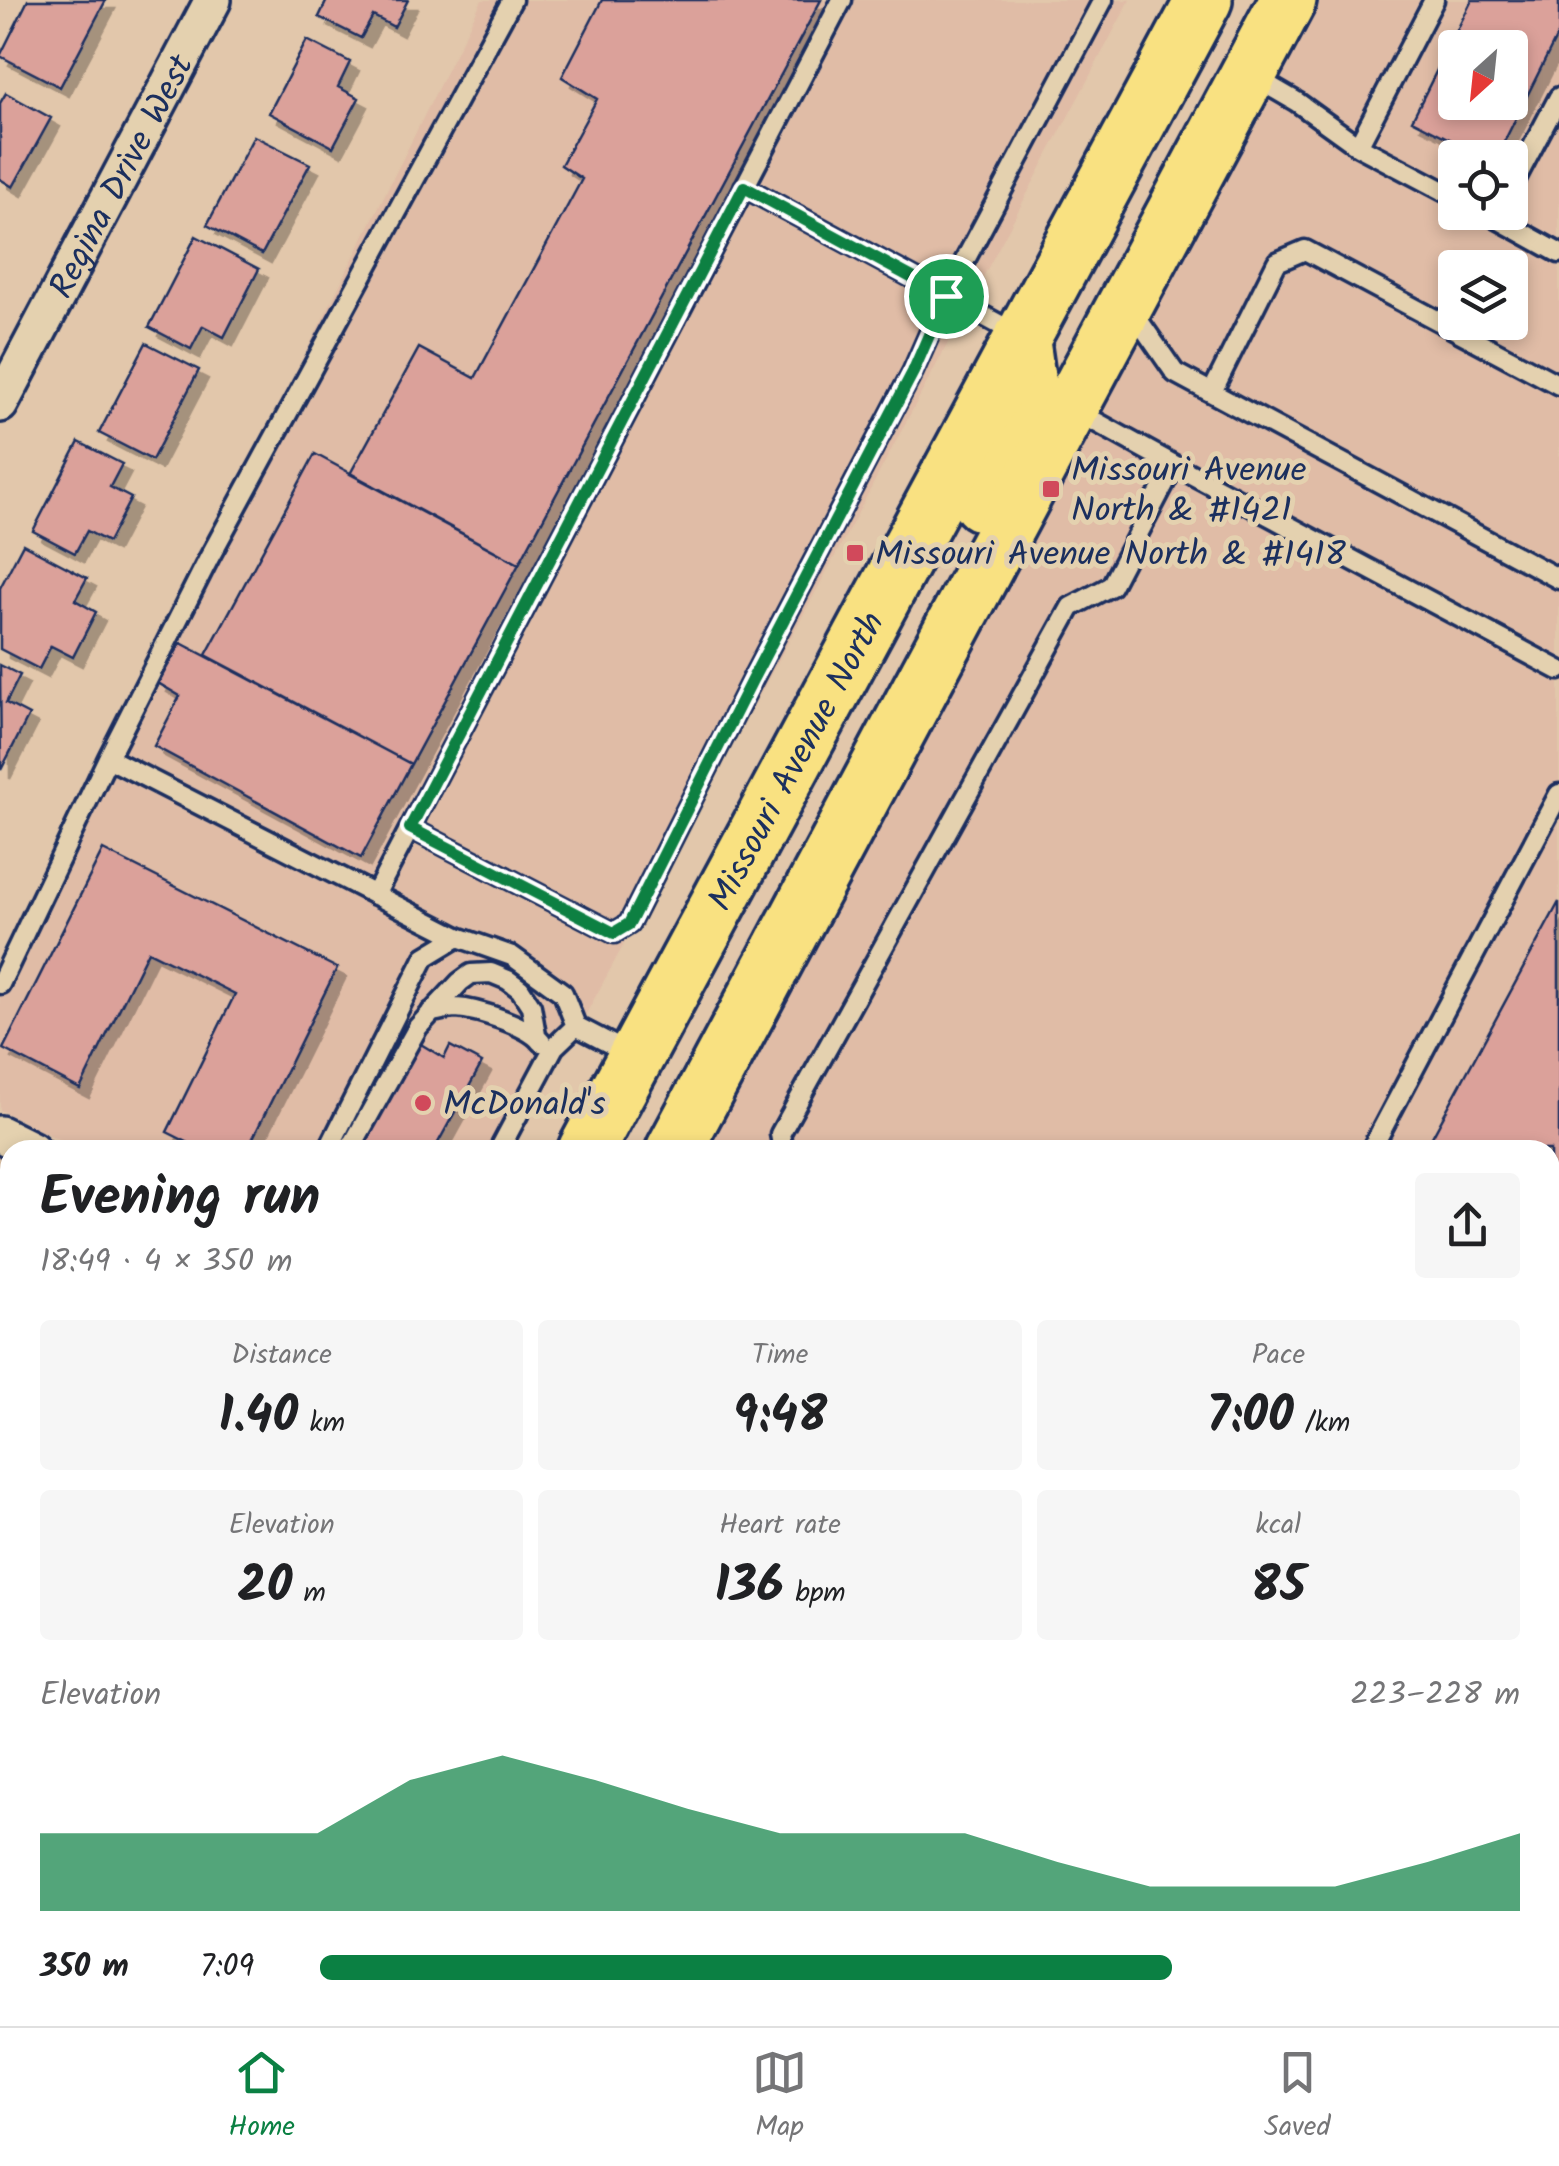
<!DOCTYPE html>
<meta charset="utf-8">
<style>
:root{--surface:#fff;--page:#f6f6f6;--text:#202124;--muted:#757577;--line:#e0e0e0;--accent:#0b8043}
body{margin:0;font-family:Kalam,sans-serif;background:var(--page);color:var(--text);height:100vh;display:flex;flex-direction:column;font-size:38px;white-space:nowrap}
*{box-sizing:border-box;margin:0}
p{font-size:32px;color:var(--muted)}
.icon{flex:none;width:55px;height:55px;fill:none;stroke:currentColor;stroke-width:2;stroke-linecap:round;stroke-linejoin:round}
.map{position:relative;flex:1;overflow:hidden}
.sheet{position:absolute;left:0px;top:1140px;width:1560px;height:888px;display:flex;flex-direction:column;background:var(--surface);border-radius:30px 30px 0 0;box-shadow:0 5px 15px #0003}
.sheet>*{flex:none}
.needle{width:65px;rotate:207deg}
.fabs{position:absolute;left:1438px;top:30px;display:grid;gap:20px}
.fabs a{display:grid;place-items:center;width:90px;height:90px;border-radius:10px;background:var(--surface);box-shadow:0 5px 15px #0003;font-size:50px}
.pin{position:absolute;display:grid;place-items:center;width:85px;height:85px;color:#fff;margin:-42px;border:5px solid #fff;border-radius:50%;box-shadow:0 2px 10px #0007}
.round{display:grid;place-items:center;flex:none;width:105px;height:105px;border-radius:10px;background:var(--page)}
.summary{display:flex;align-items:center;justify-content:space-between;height:170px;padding:0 40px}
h1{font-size:55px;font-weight:600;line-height:75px}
.figures{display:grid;grid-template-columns:repeat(3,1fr);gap:15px;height:170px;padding:10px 40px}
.figures div{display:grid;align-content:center;border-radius:10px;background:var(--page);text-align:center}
.figures b{font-size:50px;font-weight:600}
.figures small{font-size:28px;font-weight:400}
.figures p{font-size:28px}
.chart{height:280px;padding:20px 40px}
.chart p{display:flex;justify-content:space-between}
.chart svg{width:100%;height:180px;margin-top:10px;fill:var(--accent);opacity:.7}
ul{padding:0 40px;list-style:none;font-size:32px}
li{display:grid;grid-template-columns:160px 120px 1fr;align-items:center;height:75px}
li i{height:25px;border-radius:12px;background:var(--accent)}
.menu{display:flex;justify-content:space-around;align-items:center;height:140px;border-top:2px solid var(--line);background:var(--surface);font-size:28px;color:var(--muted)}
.menu a{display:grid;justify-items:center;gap:5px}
.menu .selected{color:var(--accent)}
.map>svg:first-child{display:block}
</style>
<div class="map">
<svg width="1559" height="2026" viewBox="0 0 1559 2026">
<defs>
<filter id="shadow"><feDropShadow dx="9" dy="9" stdDeviation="0" flood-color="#0004"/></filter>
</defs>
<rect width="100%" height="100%" fill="#e2c7ab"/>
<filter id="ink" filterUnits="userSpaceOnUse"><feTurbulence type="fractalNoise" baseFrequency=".01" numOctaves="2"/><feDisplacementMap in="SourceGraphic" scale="20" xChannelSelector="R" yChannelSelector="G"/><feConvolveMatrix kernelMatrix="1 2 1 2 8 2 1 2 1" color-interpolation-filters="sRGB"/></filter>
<g filter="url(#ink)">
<path fill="#e0bca6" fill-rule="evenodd" d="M 482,0 L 1130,0 L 827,571 L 512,1150 L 80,1150 L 0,1110 L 0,965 Z
M 1310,0 L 1559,0 L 1559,1793 L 1550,1810 L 1550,1150 L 696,1150 ZM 1455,48 L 1510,48 L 1510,102 L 1455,102 ZM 1455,158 L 1510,158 L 1510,212 L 1455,212 ZM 1455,268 L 1510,268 L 1510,322 L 1455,322 Z
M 0,1158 L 10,1163 L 10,2018 L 41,2018 L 36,2026 L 0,2026 Z
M 232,2018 L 578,2018 L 574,2026 L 228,2026 Z
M 621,2018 L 1266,2018 L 1262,2026 L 617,2026 Z"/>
<path fill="#dba19a" stroke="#1b2f5e" stroke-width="2.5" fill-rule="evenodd" filter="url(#shadow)" d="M 28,0 L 106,0 L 60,87 L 0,56 Z
M 327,0 L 408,0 L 394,27 L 373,16 L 361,38 L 319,17 Z
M 602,0 L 821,0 L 519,564 L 350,474 L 419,348 L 475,378 L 582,179 L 561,165 L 597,99 L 562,77 Z
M 1472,0 L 1559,0 L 1559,32 L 1496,158 L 1487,158 L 1412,120 ZM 1455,48 L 1510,48 L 1510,102 L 1455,102 Z
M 307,40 L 350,62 L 338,87 L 359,98 L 333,147 L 269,113 Z
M 6,93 L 51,118 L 13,187 L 0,179 L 0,103 Z
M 254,136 L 310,164 L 262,254 L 207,225 Z
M 196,236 L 259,269 L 224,337 L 203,326 L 191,349 L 149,327 Z
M 146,343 L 199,370 L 152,460 L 99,433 Z
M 79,442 L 122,464 L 110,487 L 131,498 L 108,542 L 87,531 L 75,553 L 33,531 Z
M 315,454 L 519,564 L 411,764 L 206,655 Z
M 23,544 L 87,578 L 75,600 L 96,612 L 73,657 L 51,646 L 39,669 L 0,649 L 0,588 Z
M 181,643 L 411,764 L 361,858 L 154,746 L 180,696 L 158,683 Z
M 0,665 L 20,675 L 6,703 L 29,715 L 1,770 Z
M 103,850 L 337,968 L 247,1150 L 203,1150 L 167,1132 L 235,994 L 148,951 L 80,1089 L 3,1049 Z
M 1559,902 L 1559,1459 L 1550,1476 L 1550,1150 L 1425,1150 Z
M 419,1043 L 444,1058 L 450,1046 L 482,1063 L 434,1150 L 378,1150 L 364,1143 Z
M 0,1206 L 10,1211 L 10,1299 L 0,1294 Z
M 10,1417 L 10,1685 L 0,1704 L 0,1436 Z
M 1559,1772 L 1559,1846 L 1550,1844 L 1550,1813 Z
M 1550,2010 L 1559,2015 L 1559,2026 L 1381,2026 L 1386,2018 L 1550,2018 Z
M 435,2018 L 471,2018 L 467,2026 L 451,2026 Z"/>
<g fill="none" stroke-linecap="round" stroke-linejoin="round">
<defs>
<path id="service" d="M 1254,77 L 1297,102 L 1358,146 L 1455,197
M 1358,146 L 1434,0
M 744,187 L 1017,334
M 1510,190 L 1559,97
M 1485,212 L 1559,253
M 1130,308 L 1175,373 L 1559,579
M 1212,392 L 1277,262 L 1305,250 L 1559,385
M 1174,465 L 1559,670
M 108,758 L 458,937 L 512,956 L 563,993 L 576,1026 L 630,1054
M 410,828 L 614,933 L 629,924 L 752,680 L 913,371 L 946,296 L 1103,0
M 375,895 L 842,0
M 0,984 L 108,758 L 209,558 L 512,0
M 431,1012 C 439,1011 449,1008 456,1008 C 477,1009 529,1026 541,1042
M 328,1150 L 425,957 L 458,937
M 346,1150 L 354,1142 L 418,1027 L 460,982 L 471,974 L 491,973 L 508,980 L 520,989 L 531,1006 L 536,1035
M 499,1150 L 554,1047 L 576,1026
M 783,1150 L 780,1134 L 1071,607 L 1111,586 L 1174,465 L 1076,411
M 1371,1150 L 1559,794
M 1550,1686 L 1559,1669
M 0,1808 L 8,1793
M 375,2018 L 392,2026
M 1170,2018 L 1186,2026
M 0,2026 L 10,2007
M 705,2026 L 709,2018
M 828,2026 L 832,2018
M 906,2026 L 911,2018"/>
<g id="minor">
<path id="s1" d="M 0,404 L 213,0"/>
<path d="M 0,1134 L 32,1150"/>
<path d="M 595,2026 L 599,2018"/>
<path d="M 1293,2026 L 1298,2018"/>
</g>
<path id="tertiary" d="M 1550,1900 L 1559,1905"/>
<g id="primary">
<path d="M 981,503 L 1022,418 L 1028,384 L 1023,349"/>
<path id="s2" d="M 586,1150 L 1204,0"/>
<path d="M 674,1150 L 1288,0"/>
<path d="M 120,2026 L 125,2018"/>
<path d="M 207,2026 L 211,2018"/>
</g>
</defs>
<use href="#service" stroke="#1b2f5e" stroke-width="25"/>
<use href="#minor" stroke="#1b2f5e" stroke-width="42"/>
<use href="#tertiary" stroke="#1b2f5e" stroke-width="52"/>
<use href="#primary" stroke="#1b2f5e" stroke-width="62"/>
<use href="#service" stroke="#e4d1af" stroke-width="18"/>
<use href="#minor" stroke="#e4d1af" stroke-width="35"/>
<use href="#tertiary" stroke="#e4d1af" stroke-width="45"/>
<use href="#primary" stroke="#f9e181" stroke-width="55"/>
</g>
</g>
<g fill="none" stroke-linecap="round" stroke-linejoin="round" filter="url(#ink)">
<defs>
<path id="route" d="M 744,187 L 946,296 L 913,372 L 752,680 L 629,924 L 614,933 L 410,828 Z"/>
</defs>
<use href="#route" stroke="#fff" stroke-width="20"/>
<use href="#route" stroke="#0b8043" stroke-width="12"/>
</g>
<g fill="#d1495b" stroke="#e4d1af" stroke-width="4">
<rect x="1041" y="479" width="20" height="20" rx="5"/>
<rect x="845" y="543" width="20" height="20" rx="5"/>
<circle cx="423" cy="1103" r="10"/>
</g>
<g text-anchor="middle" stroke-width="10" stroke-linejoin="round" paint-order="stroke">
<g font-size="35" fill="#1b2f5e" stroke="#e4d1af">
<text dy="12" stroke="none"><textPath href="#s1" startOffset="258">Regina Drive West</textPath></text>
<text dy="12" stroke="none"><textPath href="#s2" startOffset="442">Missouri Avenue North</textPath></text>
</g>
<g font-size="35" fill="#1b2f5e" stroke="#e4d1af" text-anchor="start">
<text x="1071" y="481">Missouri Avenue<tspan x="1071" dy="40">North &amp; #1421</tspan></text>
<text x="875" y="565">Missouri Avenue North &amp; #1418</text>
<text x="443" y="1115">McDonald's</text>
</g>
</g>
</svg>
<div class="fabs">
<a><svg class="needle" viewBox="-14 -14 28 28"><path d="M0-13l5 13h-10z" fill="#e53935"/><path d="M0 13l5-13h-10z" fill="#757577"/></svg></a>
<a><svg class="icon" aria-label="locate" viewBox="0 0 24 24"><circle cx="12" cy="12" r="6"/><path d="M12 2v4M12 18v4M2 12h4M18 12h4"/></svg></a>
<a><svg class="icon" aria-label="layers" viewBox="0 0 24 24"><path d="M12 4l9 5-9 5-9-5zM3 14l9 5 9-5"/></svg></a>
</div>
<div class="pin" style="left:946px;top:296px;background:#1e9e55"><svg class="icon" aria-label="arrive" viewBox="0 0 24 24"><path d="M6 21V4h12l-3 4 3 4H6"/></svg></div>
<section class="sheet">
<div class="summary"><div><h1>Evening run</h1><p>18:49 · 4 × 350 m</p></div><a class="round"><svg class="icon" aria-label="share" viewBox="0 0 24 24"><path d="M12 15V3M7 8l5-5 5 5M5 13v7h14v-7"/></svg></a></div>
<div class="figures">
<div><p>Distance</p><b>1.40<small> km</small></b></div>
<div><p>Time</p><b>9:48</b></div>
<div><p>Pace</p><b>7:00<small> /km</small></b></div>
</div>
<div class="figures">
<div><p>Elevation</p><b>20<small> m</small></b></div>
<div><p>Heart rate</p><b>136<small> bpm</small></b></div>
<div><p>kcal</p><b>85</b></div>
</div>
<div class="chart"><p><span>Elevation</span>223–228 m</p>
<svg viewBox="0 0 160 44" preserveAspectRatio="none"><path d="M0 44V25L10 25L20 25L30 25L40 12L50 6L60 12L70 19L80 25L90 25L100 25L110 32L120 38L130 38L140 38L150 32L160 25V44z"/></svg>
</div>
<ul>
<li><b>350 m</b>7:09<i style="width:71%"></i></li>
</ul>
</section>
</div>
<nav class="menu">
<a class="selected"><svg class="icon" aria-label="home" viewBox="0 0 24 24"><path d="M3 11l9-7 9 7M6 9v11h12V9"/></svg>Home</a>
<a><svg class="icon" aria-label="map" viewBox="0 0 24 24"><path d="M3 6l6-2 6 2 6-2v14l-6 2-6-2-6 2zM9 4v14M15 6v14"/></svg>Map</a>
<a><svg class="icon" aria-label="saved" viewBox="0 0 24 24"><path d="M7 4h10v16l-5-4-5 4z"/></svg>Saved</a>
</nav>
